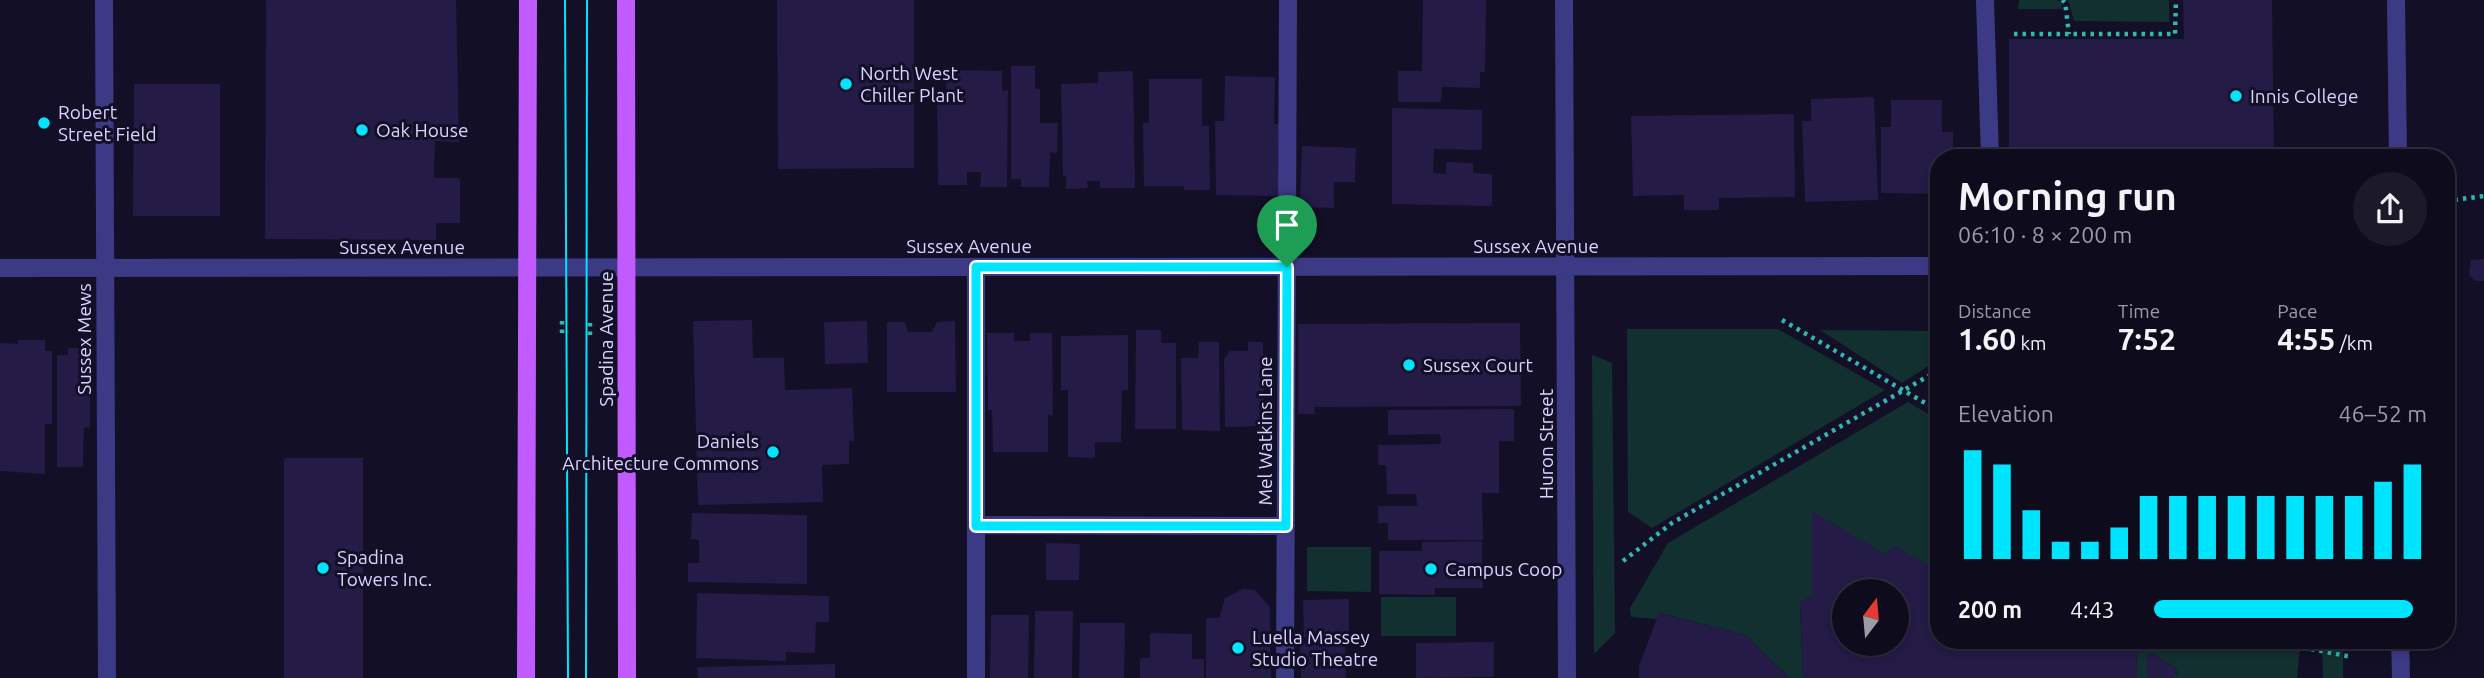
<!DOCTYPE html>
<meta charset="utf-8">
<style>
:root{--surface:#0e0b1c;--page:#1c1929;--text:#f1f3f6;--muted:#9b9ba3;--line:#2e2b3b;--accent:#00e5ff}
body{margin:0;font-family:Ubuntu,sans-serif;background:var(--page);color:var(--text);height:100vh;display:flex;flex-direction:column;font-size:26px;white-space:nowrap}
*{box-sizing:border-box;margin:0}
p{font-size:23px;color:var(--muted)}
.icon{flex:none;width:38px;height:38px;fill:none;stroke:currentColor;stroke-width:2;stroke-linecap:round;stroke-linejoin:round}
.map{position:relative;flex:1;overflow:hidden}
.sheet{position:absolute;left:1930px;top:149px;width:525px;height:500px;display:flex;flex-direction:column;background:var(--surface);border-radius:28px;box-shadow:0 4px 10px #0003,0 0 0 2px var(--line)}
.sheet>*{flex:none}
.needle{width:46px;rotate:16deg}
.tools{position:absolute;left:1832px;top:579px;display:grid;gap:14px}
.tools a{display:grid;place-items:center;width:77px;height:77px;border-radius:50%;background:var(--surface);box-shadow:0 4px 10px #0003,0 0 0 2px var(--line);font-size:35px}
.pin{position:absolute;display:grid;place-items:center;width:60px;height:60px;color:#fff;margin:-72px -30px;border-radius:50% 50% 50% 0;rotate:-45deg;box-shadow:0 0 7px #0007}
.pin .icon{rotate:45deg}
.round{display:grid;place-items:center;flex:none;width:74px;height:74px;border-radius:37px;background:var(--page)}
.overview{display:flex;align-items:center;justify-content:space-between;height:119px;padding:0 28px}
h1{font-size:38px;font-weight:700;line-height:52px}
.figures{display:grid;grid-template-columns:repeat(3,1fr);gap:10px;height:119px;padding:7px 28px}
.figures div{display:grid;align-content:center}
.figures b{font-size:30px;font-weight:700}
.figures small{font-size:19px;font-weight:400}
.figures p{font-size:19px}
.chart{height:196px;padding:14px 28px}
.chart p{display:flex;justify-content:space-between}
.chart svg{width:100%;height:126px;margin-top:7px;stroke:var(--accent);stroke-width:6}
ul{padding:0 28px;list-style:none;font-size:23px}
li{display:grid;grid-template-columns:112px 84px 1fr;align-items:center;height:52px}
li i{height:18px;border-radius:9px;background:var(--accent)}
.map>svg:first-child{display:block}
</style>
<div class="map">
<svg width="2484" height="678" viewBox="0 0 2484 678">
<rect width="100%" height="100%" fill="#130f26"/>
<path fill="#12302f" d="M 2019,0 L 2056,0 L 2062,2 L 2062,9 L 2018,9 Z
M 2068,0 L 2169,0 L 2169,22 L 2074,21 Z
M 1627,329 L 1778,329 L 1885,390 L 1652,528 L 1628,512 Z
M 1820,330 L 1939,331 L 1939,359 L 1902,383 Z
M 1592,355 L 1612,363 L 1615,633 L 1594,654 Z
M 1908,402 L 1939,420 L 1939,572 L 1897,547 L 1884,554 L 1812,512 L 1812,594 L 1800,603 L 1803,678 L 1790,678 L 1745,635 L 1660,613 L 1657,619 L 1631,617 L 1630,608 L 1668,543 Z
M 1307,547 L 1371,547 L 1371,592 L 1307,591 Z
M 1381,597 L 1456,597 L 1456,636 L 1381,636 Z
M 2141,640 L 2289,641 L 2300,647 L 2297,678 L 2171,678 L 2178,674 L 2178,669 L 2152,653 L 2147,657 L 2147,678 L 2137,678 L 2136,643 Z
M 2322,641 L 2343,641 L 2343,678 L 2323,678 Z"/>
<path fill="#241b47" fill-rule="evenodd" d="M 266,0 L 456,0 L 459,142 L 435,141 L 434,178 L 460,178 L 460,223 L 436,223 L 436,240 L 265,239 Z
M 777,0 L 914,0 L 914,168 L 778,169 Z
M 1423,0 L 1486,0 L 1485,72 L 1480,72 L 1480,88 L 1442,87 L 1441,102 L 1398,102 L 1398,71 L 1422,71 Z
M 2183,0 L 2272,0 L 2274,158 L 2009,158 L 2009,39 L 2184,39 Z
M 1011,66 L 1035,66 L 1035,89 L 1040,89 L 1040,123 L 1058,123 L 1057,153 L 1050,152 L 1049,187 L 1021,187 L 1021,179 L 1011,179 Z
M 946,70 L 1002,71 L 1002,91 L 1008,90 L 1007,187 L 980,187 L 981,172 L 967,172 L 967,185 L 938,185 L 937,90 L 946,91 Z
M 1133,71 L 1135,188 L 1100,188 L 1100,181 L 1087,181 L 1088,188 L 1066,189 L 1066,176 L 1063,176 L 1061,84 L 1098,83 L 1098,72 Z
M 1225,76 L 1275,77 L 1274,124 L 1283,124 L 1280,196 L 1216,195 L 1215,121 L 1224,121 Z
M 1149,79 L 1202,79 L 1202,126 L 1209,126 L 1210,190 L 1184,190 L 1184,186 L 1144,186 L 1143,123 L 1149,123 Z
M 134,84 L 220,84 L 220,216 L 133,216 Z
M 1874,97 L 1878,200 L 1805,202 L 1802,121 L 1811,121 L 1811,99 Z
M 1891,100 L 1942,100 L 1942,132 L 1953,132 L 1953,158 L 1939,158 L 1939,194 L 1881,193 L 1881,127 L 1891,127 Z
M 1392,108 L 1482,110 L 1482,150 L 1434,149 L 1433,173 L 1446,174 L 1446,162 L 1473,163 L 1473,173 L 1492,174 L 1492,206 L 1392,204 Z
M 1794,114 L 1795,197 L 1719,198 L 1719,210 L 1684,210 L 1684,195 L 1633,196 L 1631,116 Z
M 1302,146 L 1356,148 L 1355,182 L 1334,182 L 1334,208 L 1300,207 Z
M 2484,259 L 2484,281 L 2475,281 L 2469,275 L 2471,260 Z
M 752,320 L 753,358 L 784,358 L 785,390 L 852,388 L 854,441 L 849,441 L 849,464 L 822,465 L 823,502 L 698,505 L 693,321 Z
M 867,321 L 868,363 L 825,364 L 824,322 Z
M 955,321 L 956,392 L 887,392 L 887,322 L 905,322 L 908,332 L 932,332 L 937,322 Z
M 1520,323 L 1521,406 L 1314,407 L 1315,414 L 1298,414 L 1298,324 Z
M 1136,330 L 1161,330 L 1161,343 L 1176,343 L 1176,429 L 1135,429 Z
M 987,333 L 1014,333 L 1014,341 L 1030,341 L 1030,333 L 1052,333 L 1053,416 L 1048,415 L 1048,452 L 993,452 L 992,410 L 988,410 Z
M 1128,335 L 1128,390 L 1122,390 L 1121,442 L 1095,442 L 1095,458 L 1068,457 L 1068,390 L 1061,390 L 1061,336 Z
M 18,340 L 45,340 L 45,351 L 52,351 L 52,424 L 45,424 L 45,474 L 0,471 L 0,343 L 18,344 Z
M 1199,342 L 1219,342 L 1220,431 L 1182,430 L 1181,358 L 1198,358 Z
M 1248,342 L 1263,342 L 1264,426 L 1225,427 L 1224,359 L 1230,351 L 1248,351 Z
M 68,348 L 90,348 L 90,428 L 84,427 L 83,467 L 57,467 L 57,355 L 68,355 Z
M 1514,409 L 1514,441 L 1499,441 L 1499,493 L 1482,493 L 1483,540 L 1388,540 L 1388,523 L 1378,523 L 1378,506 L 1417,506 L 1416,494 L 1387,494 L 1386,465 L 1378,465 L 1378,445 L 1440,444 L 1441,442 L 1440,434 L 1388,435 L 1388,410 Z
M 284,458 L 363,458 L 363,678 L 284,678 Z
M 1812,511 L 1884,554 L 1897,546 L 1939,572 L 1939,640 L 2136,640 L 2137,678 L 1803,678 L 1800,602 L 1812,594 ZM 1844,592 L 1897,592 L 1897,644 L 1844,644 Z
M 692,513 L 807,515 L 807,584 L 688,582 L 688,563 L 699,563 L 699,540 L 691,539 Z
M 1482,541 L 1483,588 L 1435,588 L 1435,595 L 1379,594 L 1379,551 L 1422,551 L 1422,542 Z
M 1046,543 L 1080,544 L 1079,580 L 1046,580 Z
M 1243,589 L 1255,590 L 1270,607 L 1271,678 L 1206,678 L 1206,618 L 1219,618 L 1225,598 Z
M 697,593 L 829,596 L 829,622 L 816,622 L 815,653 L 786,652 L 786,661 L 696,658 Z
M 1349,599 L 1349,636 L 1304,637 L 1303,600 Z
M 1035,611 L 1073,611 L 1072,678 L 1034,678 Z
M 1659,613 L 1745,635 L 1790,678 L 1639,678 L 1639,666 Z
M 991,615 L 1029,615 L 1028,678 L 990,678 Z
M 1080,623 L 1125,623 L 1124,678 L 1079,678 Z
M 1150,633 L 1192,634 L 1192,659 L 1204,659 L 1204,678 L 1140,678 L 1140,658 L 1150,658 Z
M 1494,642 L 1494,677 L 1416,678 L 1416,643 Z
M 1345,643 L 1346,678 L 1301,678 L 1300,644 Z
M 2152,653 L 2178,669 L 2178,674 L 2171,678 L 2147,678 L 2147,656 Z
M 835,664 L 835,678 L 698,678 L 697,667 Z"/>
<g fill="none" stroke-linecap="round" stroke-linejoin="round">
<path stroke="#2fb8b0" stroke-width="4.5" stroke-dasharray="3.5 5" stroke-linecap="butt" d="M 2062,0 L 2065,2 L 2069,34
M 2014,34 L 2175,34 L 2176,0
M 2446,201 L 2484,196
M 1782,320 L 1939,411
M 562,333 L 562,321
M 590,335 L 590,321
M 1623,561 L 1672,523 L 1939,370
M 2311,649 L 2352,657"/>
<path stroke="#3d3a85" stroke-width="18" d="M 104,0 L 107,678
M 1985,0 L 1990,158
M 976,525 L 1286,526
M 976,678 L 976,267
M 1285,678 L 1288,0"/>
<path stroke="#3d3a85" stroke-width="18" d="M 1564,0 L 1567,678
M 0,268 L 1939,266"/>
<path stroke="#3d3a85" stroke-width="18" d="M 2396,0 L 2398,158
M 2400,640 L 2401,678"/>
<path stroke="#c25bff" stroke-width="18" d="M 626,0 L 627,678
M 526,678 L 528,0"/>
<path stroke="#00e5ff" stroke-width="2" d="M 565,0 L 568,678
M 586,678 L 587,0"/>
</g>
<g fill="none" stroke-linecap="round" stroke-linejoin="round">
<defs>
<path id="route" d="M 976,267 L 1287,267 L 1286,526 L 976,526 Z"/>
</defs>
<use href="#route" stroke="#fff" stroke-width="14"/>
<use href="#route" stroke="#00e5ff" stroke-width="9"/>
</g>
<g fill="#00e5ff" stroke="#130f26" stroke-width="2.5">
<circle cx="846" cy="84" r="7"/>
<circle cx="2236" cy="96" r="7"/>
<circle cx="44" cy="123" r="7"/>
<circle cx="362" cy="130" r="7"/>
<circle cx="1409" cy="365" r="7"/>
<circle cx="773" cy="452" r="7"/>
<circle cx="323" cy="568" r="7"/>
<circle cx="1431" cy="569" r="7"/>
<circle cx="1238" cy="648" r="7"/>
</g>
<g text-anchor="middle" stroke-width="6" stroke-linejoin="round" paint-order="stroke">
<g font-size="19" fill="#d9d4ff" stroke="#130f26" text-anchor="start">
<text x="860" y="80">North West<tspan x="860" dy="22">Chiller Plant</tspan></text>
<text x="2250" y="103">Innis College</text>
<text x="58" y="119">Robert<tspan x="58" dy="22">Street Field</tspan></text>
<text x="376" y="137">Oak House</text>
<text x="1423" y="372">Sussex Court</text>
<text x="759" y="448" text-anchor="end">Daniels<tspan x="759" dy="22">Architecture Commons</tspan></text>
<text x="337" y="564">Spadina<tspan x="337" dy="22">Towers Inc.</tspan></text>
<text x="1445" y="576">Campus Coop</text>
<text x="1252" y="644">Luella Massey<tspan x="1252" dy="22">Studio Theatre</tspan></text>
</g>
<g font-size="19" fill="#d9d4ff" stroke="#130f26">
<text x="969" y="253">Sussex Avenue</text>
<text x="1536" y="253">Sussex Avenue</text>
<text x="402" y="254">Sussex Avenue</text>
<text transform="translate(84 339) rotate(-90)" y="7">Sussex Mews</text>
<text transform="translate(606 339) rotate(-90)" y="7">Spadina Avenue</text>
<text transform="translate(1265 431) rotate(-90)" y="7">Mel Watkins Lane</text>
<text transform="translate(1546 444) rotate(-90)" y="7">Huron Street</text>
</g>
</g>
</svg>
<div class="tools">
<a><svg class="needle" viewBox="-14 -14 28 28"><path d="M0-13l5 13h-10z" fill="#e53935"/><path d="M0 13l5-13h-10z" fill="#9b9ba3"/></svg></a>
</div>
<div class="pin" style="left:1287px;top:267px;background:#1e9e55"><svg class="icon" aria-label="arrive" viewBox="0 0 24 24"><path d="M6 21V4h12l-3 4 3 4H6"/></svg></div>
<section class="sheet">
<div class="overview"><div><h1>Morning run</h1><p>06:10 · 8 × 200 m</p></div><a class="round"><svg class="icon" aria-label="share" viewBox="0 0 24 24"><path d="M12 15V3M7 8l5-5 5 5M5 13v7h14v-7"/></svg></a></div>
<div class="figures">
<div><p>Distance</p><b>1.60<small> km</small></b></div>
<div><p>Time</p><b>7:52</b></div>
<div><p>Pace</p><b>4:55<small> /km</small></b></div>
</div>
<div class="chart"><p><span>Elevation</span>46–52 m</p>
<svg viewBox="0 0 160 44" preserveAspectRatio="none"><path d="M5 44V6M15 44V11M25 44V27M35 44V38M45 44V38M55 44V33M65 44V22M75 44V22M85 44V22M95 44V22M105 44V22M115 44V22M125 44V22M135 44V22M145 44V17M155 44V11"/></svg>
</div>
<ul>
<li><b>200 m</b>4:43<i style="width:95%"></i></li>
</ul>
</section>
</div>
